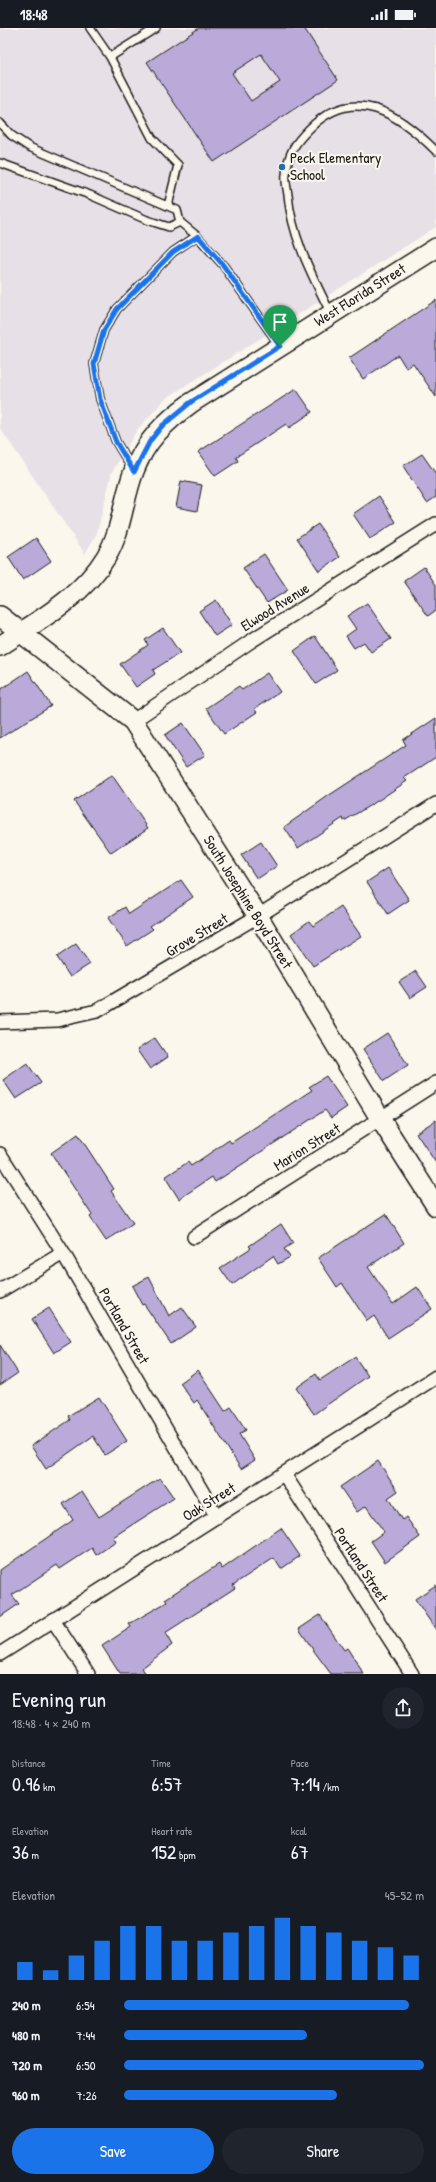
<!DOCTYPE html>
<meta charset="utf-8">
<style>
:root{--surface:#171b24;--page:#20242c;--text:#f1f3f6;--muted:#9ea1a6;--accent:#1a73e8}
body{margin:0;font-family:"Patrick Hand",sans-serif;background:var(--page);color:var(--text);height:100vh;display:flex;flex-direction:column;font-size:15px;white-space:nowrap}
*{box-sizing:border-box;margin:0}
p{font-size:13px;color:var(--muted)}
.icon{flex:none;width:22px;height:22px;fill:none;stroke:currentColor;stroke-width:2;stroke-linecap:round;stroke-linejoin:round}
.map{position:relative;height:1646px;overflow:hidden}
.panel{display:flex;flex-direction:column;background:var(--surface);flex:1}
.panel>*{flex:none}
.pin{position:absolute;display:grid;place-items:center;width:34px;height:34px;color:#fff;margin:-41px -17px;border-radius:50% 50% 50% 0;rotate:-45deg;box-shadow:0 0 4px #0007}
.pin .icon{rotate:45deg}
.round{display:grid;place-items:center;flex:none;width:42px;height:42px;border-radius:21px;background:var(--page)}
.headline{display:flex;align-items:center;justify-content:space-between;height:68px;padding:0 12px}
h1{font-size:22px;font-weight:600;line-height:30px}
.figures{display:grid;grid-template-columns:repeat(3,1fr);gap:6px;height:68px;padding:4px 12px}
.figures div{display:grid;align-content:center}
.figures b{font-size:20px;font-weight:600}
.figures small{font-size:11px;font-weight:400}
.figures p{font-size:11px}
.chart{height:112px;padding:8px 12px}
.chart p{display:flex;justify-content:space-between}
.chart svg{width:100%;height:72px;margin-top:4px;stroke:var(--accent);stroke-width:6}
.cta{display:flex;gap:8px;margin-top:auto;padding:8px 12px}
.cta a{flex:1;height:46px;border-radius:24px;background:var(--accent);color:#fff;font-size:16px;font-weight:600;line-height:46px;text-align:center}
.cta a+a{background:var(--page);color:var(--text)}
ul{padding:0 12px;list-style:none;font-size:13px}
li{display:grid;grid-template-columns:64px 48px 1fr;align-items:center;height:30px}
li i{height:10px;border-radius:5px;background:var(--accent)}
.status{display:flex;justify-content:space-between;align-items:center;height:28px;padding:0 20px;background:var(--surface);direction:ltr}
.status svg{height:11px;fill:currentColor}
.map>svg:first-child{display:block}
</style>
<div class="status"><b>18:48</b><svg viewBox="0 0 49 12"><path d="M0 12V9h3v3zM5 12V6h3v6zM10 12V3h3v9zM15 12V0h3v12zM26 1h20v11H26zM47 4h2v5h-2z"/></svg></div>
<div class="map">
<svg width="436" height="1646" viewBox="0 0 436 1646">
<rect width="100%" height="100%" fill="#fbf7ec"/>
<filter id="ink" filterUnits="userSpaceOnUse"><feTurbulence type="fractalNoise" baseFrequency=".025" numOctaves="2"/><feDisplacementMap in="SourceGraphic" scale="8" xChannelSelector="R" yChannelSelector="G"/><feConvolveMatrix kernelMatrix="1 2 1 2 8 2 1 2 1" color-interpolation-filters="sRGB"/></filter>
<g filter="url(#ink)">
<path fill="#e8e0e7" d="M 0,0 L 436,0 L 436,199 L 165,371 L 137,402 L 112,444 L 97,505 L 85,526 L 0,400 Z"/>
<path fill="#baaada" stroke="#1c1c1c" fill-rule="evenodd" d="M 199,0 L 304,0 L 338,52 L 214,134 L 147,34 ZM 261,26 L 280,54 L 251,73 L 232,45 Z
M 436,272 L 436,369 L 413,335 L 406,340 L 398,327 L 363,351 L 349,330 Z
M 296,361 L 312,384 L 289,400 L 286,396 L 236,429 L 238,433 L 215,448 L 198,424 Z
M 422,426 L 436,446 L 436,469 L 427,475 L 403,438 Z
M 181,453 L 202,457 L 197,483 L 176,479 Z
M 379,468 L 396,494 L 370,511 L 353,486 Z
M 318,496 L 340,529 L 319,543 L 297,510 Z
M 36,510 L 51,533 L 23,552 L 8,529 Z
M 264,526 L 288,562 L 267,575 L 243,540 Z
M 424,539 L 436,557 L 436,582 L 428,588 L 404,553 Z
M 216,572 L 232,597 L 215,608 L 199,583 Z
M 367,575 L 391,611 L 371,624 L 364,614 L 354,620 L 346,608 L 356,601 L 347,588 Z
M 163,600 L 180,625 L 153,642 L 155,646 L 136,659 L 120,636 L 148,617 L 145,612 Z
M 315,608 L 337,642 L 316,656 L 294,623 Z
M 28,643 L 51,678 L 0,710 L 0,662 Z
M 267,645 L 280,664 L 254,681 L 257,684 L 224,706 L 206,680 L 239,658 L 242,662 Z
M 436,690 L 436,729 L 404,750 L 407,753 L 379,772 L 344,793 L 343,790 L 298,820 L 284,799 L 328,768 L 406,717 L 403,712 Z
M 183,695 L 205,727 L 186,739 L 165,707 Z
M 112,747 L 148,800 L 111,825 L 74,773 Z
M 261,814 L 277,838 L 257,851 L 241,827 Z
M 388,840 L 409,872 L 388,886 L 367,854 Z
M 181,852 L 193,869 L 150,898 L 153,901 L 127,918 L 108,890 L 125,879 L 129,886 Z
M 341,879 L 361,908 L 313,938 L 291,906 L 309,893 L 313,898 Z
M 76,916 L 90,936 L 70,949 L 57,929 Z
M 416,943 L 427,959 L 410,970 L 399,954 Z
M 387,1005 L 408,1037 L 384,1053 L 363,1021 Z
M 155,1010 L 168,1029 L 150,1041 L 137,1022 Z
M 27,1035 L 41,1055 L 16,1071 L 3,1052 Z
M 326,1048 L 347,1079 L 331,1090 L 325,1082 L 215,1154 L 212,1149 L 179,1171 L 165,1149 L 188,1134 L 191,1138 L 229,1112 L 231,1115 L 312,1062 L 309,1059 Z
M 436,1092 L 436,1135 L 416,1105 Z
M 78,1106 L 114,1161 L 111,1163 L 133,1195 L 106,1213 L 90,1189 L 92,1187 L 51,1125 Z
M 386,1186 L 404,1215 L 368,1239 L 393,1276 L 417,1259 L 432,1281 L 388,1310 L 374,1288 L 367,1293 L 342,1255 L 337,1259 L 318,1230 Z
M 281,1196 L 293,1215 L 284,1221 L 290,1229 L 278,1236 L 273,1228 L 232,1257 L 220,1240 L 251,1220 L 249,1218 Z
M 149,1249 L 169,1288 L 182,1279 L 196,1299 L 171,1316 L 144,1276 L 142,1277 L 132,1258 Z
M 49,1280 L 71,1314 L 54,1325 L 32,1291 Z
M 0,1317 L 18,1345 L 0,1357 Z
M 355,1329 L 368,1348 L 314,1386 L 296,1360 L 316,1346 L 320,1352 Z
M 198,1342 L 225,1383 L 231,1379 L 246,1402 L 239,1406 L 255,1432 L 241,1441 L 197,1372 L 194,1375 L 180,1355 Z
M 99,1369 L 127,1413 L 105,1427 L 93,1408 L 46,1441 L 31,1418 L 70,1392 L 68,1388 Z
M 378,1433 L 398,1463 L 388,1470 L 402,1492 L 406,1489 L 420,1509 L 385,1534 L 371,1513 L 384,1504 L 366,1478 L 357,1484 L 340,1459 Z
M 160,1450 L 174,1470 L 113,1509 L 116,1514 L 96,1527 L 92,1520 L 60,1541 L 57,1537 L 12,1567 L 19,1576 L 0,1589 L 0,1542 L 73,1492 L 63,1476 L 82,1463 L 99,1489 Z
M 281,1500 L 300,1528 L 281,1541 L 274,1530 L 233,1557 L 235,1560 L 165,1605 L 172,1617 L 142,1640 L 146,1646 L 120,1646 L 102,1618 L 131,1599 L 129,1596 L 167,1574 L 165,1571 L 219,1536 L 222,1541 Z
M 436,1557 L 436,1602 L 415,1571 Z
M 320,1587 L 344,1622 L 347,1620 L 364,1646 L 331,1646 L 314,1623 L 299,1601 Z"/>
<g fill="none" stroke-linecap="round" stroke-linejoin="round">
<defs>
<path id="lane" d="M 90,0 L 110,29 L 152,110 L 178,137 L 168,178
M 110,29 L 156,0
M 0,95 L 11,107 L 29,119 L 177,182 L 180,194 L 169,199 L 147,192 L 90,167 L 0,135
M 180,194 L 197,208
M 331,286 C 312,247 292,210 288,167 C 287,160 285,152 286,146 C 288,125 295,115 309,101 C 354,55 399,86 436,123
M 133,442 L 116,414 L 100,371 L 94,336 L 104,302 L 117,281 L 173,224 L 197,208 L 223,237 L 280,318"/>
<path id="street" d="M 133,693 L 251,613 L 436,496
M 0,994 L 57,992 L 97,983 L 258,888 L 436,776
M 0,1126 L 63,1225 L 217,1489
M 194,1209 L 436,1055
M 0,1263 L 63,1225
M 284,1446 L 412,1646
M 53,1592 L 88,1646
M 0,1626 L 436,1349"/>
<path id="secondary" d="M 0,588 L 133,693 L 258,888 L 381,1092 L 436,1178
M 0,618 C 38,593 82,569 106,529 C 122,503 123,471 134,443 C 145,413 166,393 191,375 L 436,220"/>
</defs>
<use href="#lane" stroke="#1c1c1c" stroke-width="10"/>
<use href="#street" stroke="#1c1c1c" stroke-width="16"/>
<use href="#secondary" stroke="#1c1c1c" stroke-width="22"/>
<use href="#lane" stroke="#fbf7ec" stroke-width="7"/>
<use href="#street" stroke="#fbf7ec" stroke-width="13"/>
<use href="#secondary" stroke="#fbf7ec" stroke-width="19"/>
</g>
</g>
<g fill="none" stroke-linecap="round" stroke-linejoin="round" filter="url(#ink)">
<defs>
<path id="route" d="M 198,208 L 223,237 L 280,318 L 191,374 L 162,398 L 150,413 L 134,444 L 116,414 L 100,371 L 94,336 L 104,302 L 117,281 L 173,224 Z"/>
</defs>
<use href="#route" stroke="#fff" stroke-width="8"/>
<use href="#route" stroke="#1a73e8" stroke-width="5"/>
</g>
<circle fill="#1f6fb2" stroke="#fbf7ec" stroke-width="1.5" cx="282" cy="139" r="4"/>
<g text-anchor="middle" stroke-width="4" stroke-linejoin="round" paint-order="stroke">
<g font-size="15" fill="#1c1c1c" stroke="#fbf7ec" text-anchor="start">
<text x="290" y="135">Peck Elementary<tspan x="290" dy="17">School</tspan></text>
</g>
<g font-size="15" fill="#1c1c1c" stroke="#fbf7ec">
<text transform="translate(360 267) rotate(-32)" y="5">West Florida Street</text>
<text transform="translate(275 579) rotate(-32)" y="5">Elwood Avenue</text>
<text transform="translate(248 874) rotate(58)" y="5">South Josephine Boyd Street</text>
<text transform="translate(197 907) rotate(-31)" y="5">Grove Street</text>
<text transform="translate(307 1119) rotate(-32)" y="5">Marion Street</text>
<text transform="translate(124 1298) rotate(60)" y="5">Portland Street</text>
<text transform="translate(209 1474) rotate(-32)" y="5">Oak Street</text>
<text transform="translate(361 1537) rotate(57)" y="5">Portland Street</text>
</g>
</g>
</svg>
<div class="pin" style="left:280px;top:318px;background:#1e9e55"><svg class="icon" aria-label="arrive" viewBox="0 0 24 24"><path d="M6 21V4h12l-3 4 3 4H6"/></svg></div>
</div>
<section class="panel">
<div class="headline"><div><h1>Evening run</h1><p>18:48 · 4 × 240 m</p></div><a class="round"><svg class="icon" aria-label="share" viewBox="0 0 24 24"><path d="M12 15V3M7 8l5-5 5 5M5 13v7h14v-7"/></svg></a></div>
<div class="figures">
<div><p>Distance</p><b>0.96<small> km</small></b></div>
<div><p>Time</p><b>6:57</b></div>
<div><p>Pace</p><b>7:14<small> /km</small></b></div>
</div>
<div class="figures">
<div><p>Elevation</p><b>36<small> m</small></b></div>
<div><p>Heart rate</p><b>152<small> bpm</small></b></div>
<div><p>kcal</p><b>67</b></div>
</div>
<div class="chart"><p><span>Elevation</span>45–52 m</p>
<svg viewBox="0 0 160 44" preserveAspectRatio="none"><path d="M5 44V33M15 44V38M25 44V29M35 44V20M45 44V11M55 44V11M65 44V20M75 44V20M85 44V15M95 44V11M105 44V6M115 44V11M125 44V15M135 44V20M145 44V24M155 44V29"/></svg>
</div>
<ul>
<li><b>240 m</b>6:54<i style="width:95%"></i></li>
<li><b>480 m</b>7:44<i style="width:61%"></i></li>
<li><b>720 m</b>6:50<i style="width:100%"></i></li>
<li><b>960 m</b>7:26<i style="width:71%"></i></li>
</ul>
<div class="cta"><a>Save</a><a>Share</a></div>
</section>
